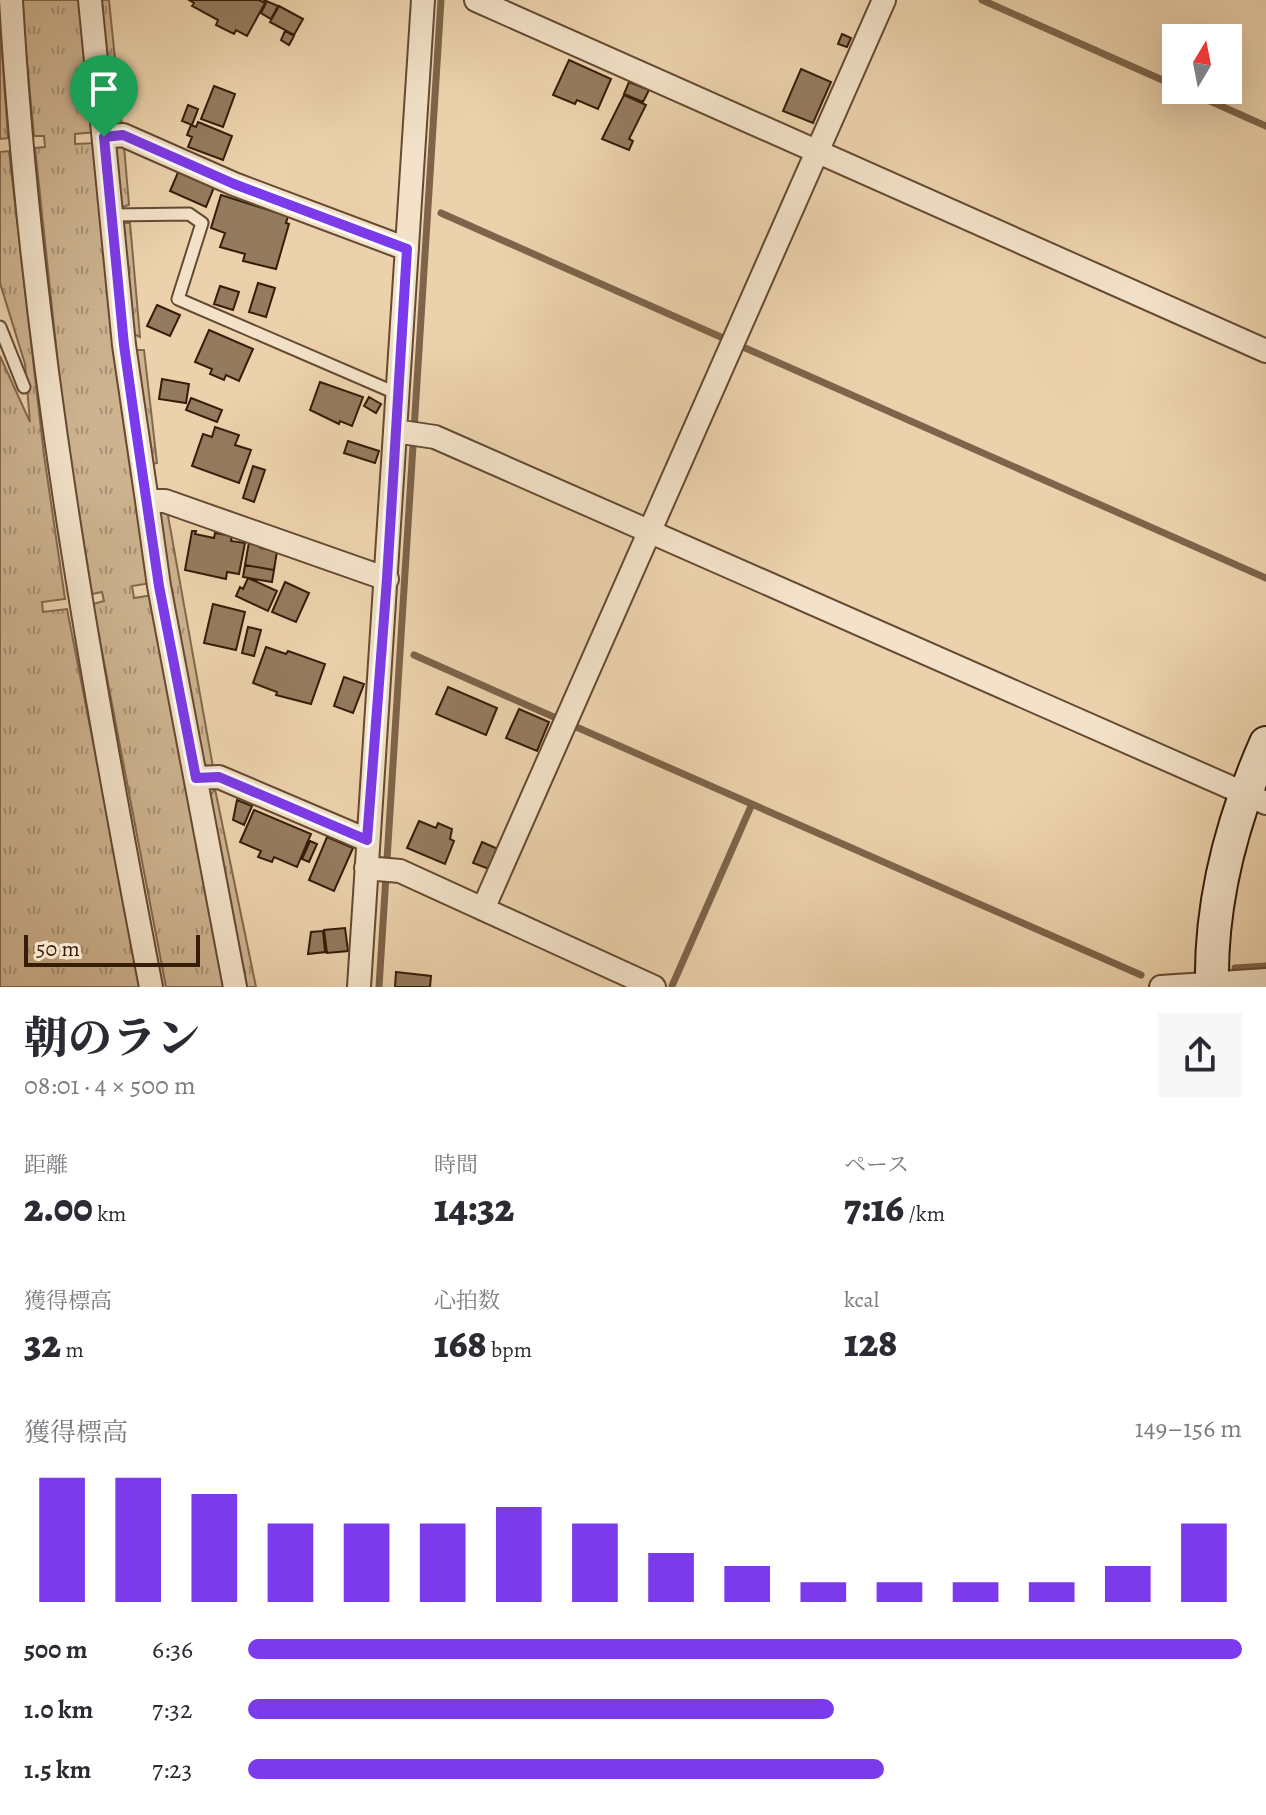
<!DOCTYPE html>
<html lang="ja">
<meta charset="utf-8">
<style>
:root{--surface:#fff;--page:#f7f7f7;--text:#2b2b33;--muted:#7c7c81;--accent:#7c3aed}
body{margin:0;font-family:Alegreya,"Noto Serif JP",serif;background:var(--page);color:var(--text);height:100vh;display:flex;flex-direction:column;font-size:30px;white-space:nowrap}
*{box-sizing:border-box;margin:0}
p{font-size:26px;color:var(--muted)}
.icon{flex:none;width:44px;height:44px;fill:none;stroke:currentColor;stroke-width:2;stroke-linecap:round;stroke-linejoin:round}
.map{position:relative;height:987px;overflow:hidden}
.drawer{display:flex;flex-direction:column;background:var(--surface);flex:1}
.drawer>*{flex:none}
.needle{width:52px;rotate:10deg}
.tools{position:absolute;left:1162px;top:24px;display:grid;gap:16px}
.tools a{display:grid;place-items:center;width:80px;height:80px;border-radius:0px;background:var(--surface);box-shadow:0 8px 32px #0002;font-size:40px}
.scale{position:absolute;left:24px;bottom:20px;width:176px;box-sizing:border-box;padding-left:8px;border:4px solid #361d0a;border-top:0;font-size:22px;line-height:28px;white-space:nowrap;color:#361d0a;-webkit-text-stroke:6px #f3e2c9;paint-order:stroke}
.pin{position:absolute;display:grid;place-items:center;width:68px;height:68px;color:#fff;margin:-82px -34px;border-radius:50% 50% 50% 0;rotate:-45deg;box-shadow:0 0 8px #0007}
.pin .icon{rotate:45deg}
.round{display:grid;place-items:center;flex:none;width:84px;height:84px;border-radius:0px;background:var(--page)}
.overview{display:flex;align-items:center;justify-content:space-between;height:136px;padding:0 24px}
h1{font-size:44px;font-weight:800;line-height:60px}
.stats{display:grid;grid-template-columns:repeat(3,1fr);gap:12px;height:136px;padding:8px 24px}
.stats div{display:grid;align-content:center}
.stats b{font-size:40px;font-weight:800}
.stats small{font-size:22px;font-weight:400}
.stats p{font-size:22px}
.chart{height:224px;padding:16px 24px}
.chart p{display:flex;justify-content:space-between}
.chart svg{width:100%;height:144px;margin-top:8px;stroke:var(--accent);stroke-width:6}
ul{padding:0 24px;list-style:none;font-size:26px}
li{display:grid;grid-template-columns:128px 96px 1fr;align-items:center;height:60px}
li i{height:20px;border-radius:10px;background:var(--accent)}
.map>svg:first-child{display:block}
</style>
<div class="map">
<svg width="1266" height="987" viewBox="0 0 1266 987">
<defs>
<pattern id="grass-tufts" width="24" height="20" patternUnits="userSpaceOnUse" patternTransform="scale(2)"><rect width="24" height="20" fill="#cdb390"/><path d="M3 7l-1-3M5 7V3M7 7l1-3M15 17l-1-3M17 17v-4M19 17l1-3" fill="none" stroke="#a79174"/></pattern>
</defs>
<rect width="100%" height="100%" fill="#ecd2ac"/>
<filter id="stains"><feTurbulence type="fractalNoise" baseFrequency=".0025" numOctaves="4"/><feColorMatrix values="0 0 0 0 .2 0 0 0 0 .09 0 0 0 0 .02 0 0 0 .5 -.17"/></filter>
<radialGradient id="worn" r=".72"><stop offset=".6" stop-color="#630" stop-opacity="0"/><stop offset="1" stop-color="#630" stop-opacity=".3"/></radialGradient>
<path fill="url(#grass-tufts)" stroke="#82684d" stroke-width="2" d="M 21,0 L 83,0 L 96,132 L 75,134 L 75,144 L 96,143 L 151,583 L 132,586 L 134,598 L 153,595 L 227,987 L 166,987 L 95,615 L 93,604 L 104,601 L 102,592 L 92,594 L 64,421 L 35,148 L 45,147 L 44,136 L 34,136 Z
M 94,0 L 109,0 L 122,128 L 105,119 Z
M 0,21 L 8,138 L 0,139 Z
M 124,146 L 129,205 L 122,207 L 115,203 L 110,156 L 116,147 Z
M 9,151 L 44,455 L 65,599 L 42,602 L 43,612 L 67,609 L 141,987 L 0,987 L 0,356 L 30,422 L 25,364 L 0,283 L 0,152 Z
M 122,223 L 130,223 L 140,337 L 130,332 Z
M 135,350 L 144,350 L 157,463 L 148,465 Z
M 160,510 L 167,510 L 213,767 L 199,763 L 155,518 Z
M 215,789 L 256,987 L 243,987 L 206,801 Z"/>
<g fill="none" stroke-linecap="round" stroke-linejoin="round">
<path stroke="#7e644a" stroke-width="7" d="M 982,0 L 1176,86
M 1185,90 L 1266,126
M 441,213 L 723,338
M 743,347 L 1266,578
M 414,655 L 556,718
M 574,726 L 1141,975
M 1235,968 L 1266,966
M 672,986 L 752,804
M 379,987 L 441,0"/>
</g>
<path fill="#957b5e" stroke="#361d0a" stroke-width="2" d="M 189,0 L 259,0 L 265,3 L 247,36 L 236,30 L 234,34 L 216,25 L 218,20 L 192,6 L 194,3 Z
M 264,0 L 278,6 L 271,19 L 261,13 L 266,3 Z
M 279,6 L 303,19 L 294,35 L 270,22 Z
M 285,31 L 294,36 L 289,45 L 281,40 Z
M 842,34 L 851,38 L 847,47 L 838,44 Z
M 569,60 L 611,79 L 598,109 L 577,100 L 575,104 L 553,95 Z
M 801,69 L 831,82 L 813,123 L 783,111 Z
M 629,82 L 649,90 L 643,102 L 624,94 Z
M 214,86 L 235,94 L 223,127 L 201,119 Z
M 624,95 L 646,105 L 629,139 L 633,141 L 629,150 L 602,139 Z
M 188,105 L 198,109 L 192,125 L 182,121 Z
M 198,122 L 232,136 L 223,160 L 188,147 L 192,137 L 187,135 L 191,125 L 196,127 Z
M 179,170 L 215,185 L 206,207 L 170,191 Z
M 221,195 L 288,216 L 286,223 L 289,224 L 276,269 L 243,261 L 245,254 L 220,247 L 225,233 L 211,228 Z
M 258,283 L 275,288 L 266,317 L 249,312 Z
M 220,286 L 239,292 L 233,310 L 214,304 Z
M 157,305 L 180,315 L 170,336 L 147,326 Z
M 209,330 L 253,349 L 239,381 L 226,375 L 224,380 L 210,374 L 212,369 L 195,362 Z
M 162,379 L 189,384 L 186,403 L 159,399 Z
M 320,382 L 363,397 L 352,426 L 340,421 L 339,424 L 310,410 Z
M 369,397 L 381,404 L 376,413 L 364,406 Z
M 191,398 L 222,410 L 217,422 L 186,410 Z
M 215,427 L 239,435 L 235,445 L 251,450 L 239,483 L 192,466 L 203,434 L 212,437 Z
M 348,441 L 379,451 L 375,463 L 344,453 Z
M 253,466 L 265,470 L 254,502 L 243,498 Z
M 192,531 L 196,531 L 195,534 L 214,538 L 215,533 L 232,536 L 231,541 L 245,543 L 239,574 L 227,572 L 226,579 L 185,570 Z
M 249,542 L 262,545 L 261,548 L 277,551 L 274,570 L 245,565 Z
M 245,565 L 274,570 L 272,582 L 243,577 Z
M 248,578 L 277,591 L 268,611 L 236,596 L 240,587 L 243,589 Z
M 285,582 L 309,593 L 296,622 L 272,612 Z
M 213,604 L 245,612 L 236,650 L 204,643 Z
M 248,627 L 261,630 L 254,656 L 242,653 Z
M 266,647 L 286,654 L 288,651 L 325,664 L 311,704 L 276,695 L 277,692 L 253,683 Z
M 344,677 L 364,684 L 353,713 L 334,706 Z
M 448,687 L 497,708 L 486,735 L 436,714 Z
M 519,709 L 549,722 L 537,751 L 506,738 Z
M 237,800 L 252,806 L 244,825 L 233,820 Z
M 254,810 L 311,834 L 297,867 L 274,857 L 272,862 L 258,857 L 261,851 L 240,842 Z
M 419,821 L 436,828 L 438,823 L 452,829 L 450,839 L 454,841 L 445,864 L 407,848 Z
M 327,837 L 353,848 L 334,891 L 309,880 Z
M 310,841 L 317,844 L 309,862 L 302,859 Z
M 482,842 L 498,849 L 489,869 L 473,863 Z
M 345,928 L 348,951 L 327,953 L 324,930 Z
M 323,931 L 325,952 L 308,954 L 311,932 Z
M 396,972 L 431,976 L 430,987 L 395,987 Z"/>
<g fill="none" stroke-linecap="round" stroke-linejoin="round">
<defs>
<path id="lane" d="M 112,215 L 189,214 L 202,223 L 178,299 L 398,394
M 0,327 L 24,387"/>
<path id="street" d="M 11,0 C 30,332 88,661 151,987
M 90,0 L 124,345 L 147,501 L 159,586 L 235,987
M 476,0 L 1266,351
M 104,137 L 123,135 L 234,184 L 407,249
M 395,431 L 435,437 L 1266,803
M 147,501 L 165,501 L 387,579
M 196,778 L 219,777 L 367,840
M 366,868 L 400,871 L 654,987
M 483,909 L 884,0
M 359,987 L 423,0
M 1161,987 L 1266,980"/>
<path id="secondary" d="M 1212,987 C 1210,902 1232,820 1266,743"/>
</defs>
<use href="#lane" stroke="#644a32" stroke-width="15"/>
<use href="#street" stroke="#644a32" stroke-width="26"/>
<use href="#secondary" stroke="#361d0a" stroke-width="36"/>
<use href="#lane" stroke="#f3e2c9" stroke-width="11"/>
<use href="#street" stroke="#f3e2c9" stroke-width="22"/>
<use href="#secondary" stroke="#f3e2c9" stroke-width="32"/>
</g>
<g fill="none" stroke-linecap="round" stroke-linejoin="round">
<defs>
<path id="route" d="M 123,135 L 234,184 L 407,249 L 387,579 L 367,840 L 219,777 L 196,778 L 159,586 L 135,423 L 124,345 L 104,137 Z"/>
</defs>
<use href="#route" stroke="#fff" stroke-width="16"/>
<use href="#route" stroke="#7c3aed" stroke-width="10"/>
</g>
<rect width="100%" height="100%" filter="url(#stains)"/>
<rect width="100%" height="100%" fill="url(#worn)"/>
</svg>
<div class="tools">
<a><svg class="needle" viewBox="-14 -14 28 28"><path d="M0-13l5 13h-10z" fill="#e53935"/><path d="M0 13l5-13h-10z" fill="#7c7c81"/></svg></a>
</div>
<div class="scale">50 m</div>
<div class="pin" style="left:104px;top:137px;background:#1e9e55"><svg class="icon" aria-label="arrive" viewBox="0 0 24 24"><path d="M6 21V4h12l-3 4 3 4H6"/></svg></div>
</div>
<section class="drawer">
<div class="overview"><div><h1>朝のラン</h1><p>08:01 · 4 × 500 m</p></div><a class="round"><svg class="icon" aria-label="share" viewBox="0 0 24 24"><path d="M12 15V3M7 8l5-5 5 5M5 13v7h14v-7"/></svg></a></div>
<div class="stats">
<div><p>距離</p><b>2.00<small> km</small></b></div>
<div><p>時間</p><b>14:32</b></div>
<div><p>ペース</p><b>7:16<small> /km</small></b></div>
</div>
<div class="stats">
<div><p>獲得標高</p><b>32<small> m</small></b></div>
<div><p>心拍数</p><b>168<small> bpm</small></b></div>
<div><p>kcal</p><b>128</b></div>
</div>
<div class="chart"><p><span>獲得標高</span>149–156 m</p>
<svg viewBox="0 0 160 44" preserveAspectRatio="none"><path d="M5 44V6M15 44V6M25 44V11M35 44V20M45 44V20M55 44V20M65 44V15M75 44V20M85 44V29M95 44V33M105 44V38M115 44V38M125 44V38M135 44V38M145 44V33M155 44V20"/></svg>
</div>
<ul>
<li><b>500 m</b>6:36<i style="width:100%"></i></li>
<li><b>1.0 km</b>7:32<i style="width:59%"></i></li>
<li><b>1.5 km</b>7:23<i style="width:64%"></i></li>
</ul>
</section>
